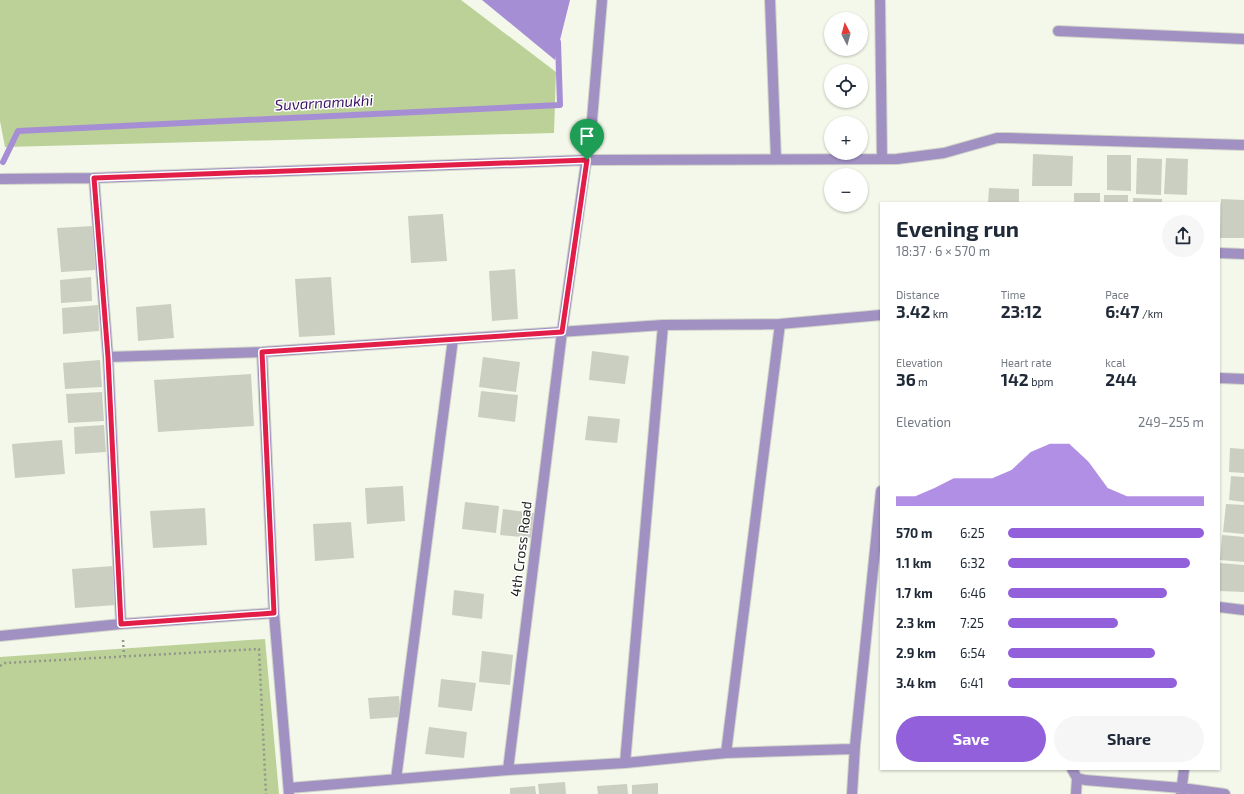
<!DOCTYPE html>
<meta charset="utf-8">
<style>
:root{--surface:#fff;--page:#f6f6f7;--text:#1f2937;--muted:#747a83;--accent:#9160da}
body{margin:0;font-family:"Exo 2",sans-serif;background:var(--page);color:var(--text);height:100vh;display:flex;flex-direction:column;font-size:15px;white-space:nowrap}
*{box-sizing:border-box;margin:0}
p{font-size:13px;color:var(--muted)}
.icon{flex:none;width:22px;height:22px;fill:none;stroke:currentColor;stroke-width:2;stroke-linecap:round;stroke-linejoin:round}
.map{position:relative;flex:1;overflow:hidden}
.panel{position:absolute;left:880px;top:202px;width:340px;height:568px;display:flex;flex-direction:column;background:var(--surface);border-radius:0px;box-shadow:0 1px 3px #0004}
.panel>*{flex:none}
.needle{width:26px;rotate:354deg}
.controls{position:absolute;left:824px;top:12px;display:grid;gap:8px}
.controls a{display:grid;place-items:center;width:44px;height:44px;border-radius:50%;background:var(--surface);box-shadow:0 1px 3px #0004;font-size:20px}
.pin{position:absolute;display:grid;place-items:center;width:34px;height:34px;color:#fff;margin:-41px -17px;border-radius:50% 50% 50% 0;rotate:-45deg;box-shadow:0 0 4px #0007}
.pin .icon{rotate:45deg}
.round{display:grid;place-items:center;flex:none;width:42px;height:42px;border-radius:21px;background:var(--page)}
.head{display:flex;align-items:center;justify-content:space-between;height:68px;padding:0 16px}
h1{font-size:22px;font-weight:700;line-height:30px}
.stats{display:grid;grid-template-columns:repeat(3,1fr);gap:6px;height:68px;padding:4px 16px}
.stats div{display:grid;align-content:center}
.stats b{font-size:17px;font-weight:700}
.stats small{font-size:11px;font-weight:400}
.stats p{font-size:11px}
.chart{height:112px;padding:8px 16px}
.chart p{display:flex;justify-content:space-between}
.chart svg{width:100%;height:72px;margin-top:4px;fill:var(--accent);opacity:.7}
.button{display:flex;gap:8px;margin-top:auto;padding:8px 16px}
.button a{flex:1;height:46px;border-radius:24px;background:var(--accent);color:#fff;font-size:16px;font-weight:700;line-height:46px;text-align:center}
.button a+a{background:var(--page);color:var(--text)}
ul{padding:0 16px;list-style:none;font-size:13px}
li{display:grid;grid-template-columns:64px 48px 1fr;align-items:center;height:30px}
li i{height:10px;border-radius:5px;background:var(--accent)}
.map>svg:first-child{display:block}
</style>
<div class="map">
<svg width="1244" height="794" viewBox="0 0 1244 794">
<rect width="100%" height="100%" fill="#f3f8ea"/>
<path fill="#bcd197" d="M 0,0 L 461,0 L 556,72 L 554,133 L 5,147 L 0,121 Z
M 265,639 L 279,794 L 0,794 L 0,657 Z"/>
<path fill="#a68ed5" d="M 482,0 L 570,0 L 555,60 Z"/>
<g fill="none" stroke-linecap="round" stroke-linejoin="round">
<path stroke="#a68ed5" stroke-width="6" d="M 3,162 L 18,131 L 560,105 L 558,42"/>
</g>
<path fill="#cacfc2" d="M 1033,154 L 1073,156 L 1072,186 L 1032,186 Z
M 1107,155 L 1131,155 L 1131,191 L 1107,190 Z
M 1137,158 L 1162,159 L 1161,195 L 1136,194 Z
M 1166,158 L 1188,159 L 1187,195 L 1164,194 Z
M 989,188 L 1019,189 L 1019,203 L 988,203 Z
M 1074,193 L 1100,193 L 1100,203 L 1074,203 Z
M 1104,195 L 1128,195 L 1128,203 L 1104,203 Z
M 1133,198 L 1162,199 L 1162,203 L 1133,203 Z
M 1221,199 L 1244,200 L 1244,238 L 1220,238 Z
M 443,214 L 447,261 L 411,263 L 408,216 Z
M 93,226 L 96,270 L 61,272 L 57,228 Z
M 515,269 L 518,319 L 492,321 L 489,271 Z
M 91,277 L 92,301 L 61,303 L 60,280 Z
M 331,277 L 335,335 L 299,337 L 295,279 Z
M 171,304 L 174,338 L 138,341 L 136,307 Z
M 98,305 L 99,331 L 63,334 L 62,308 Z
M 592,351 L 629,356 L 625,384 L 589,380 Z
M 483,357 L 520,362 L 516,392 L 479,387 Z
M 100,360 L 102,387 L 65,389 L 63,363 Z
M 251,374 L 254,426 L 158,432 L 154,380 Z
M 481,391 L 518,395 L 515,422 L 478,417 Z
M 102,392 L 104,421 L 68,423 L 66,394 Z
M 588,416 L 620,419 L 617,443 L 585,440 Z
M 104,425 L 106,452 L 75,454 L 74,427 Z
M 62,440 L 65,474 L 15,478 L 12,444 Z
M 1230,448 L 1244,449 L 1244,473 L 1229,472 Z
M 1231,476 L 1244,477 L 1244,502 L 1229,500 Z
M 403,486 L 405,521 L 367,524 L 365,488 Z
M 465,502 L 499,506 L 496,533 L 462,529 Z
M 1226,504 L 1244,505 L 1244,534 L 1223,532 Z
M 205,508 L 207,545 L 153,548 L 150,511 Z
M 503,509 L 534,513 L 532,538 L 500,535 Z
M 351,522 L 354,558 L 315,561 L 313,524 Z
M 1222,535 L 1244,537 L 1244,562 L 1220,560 Z
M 1219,563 L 1244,565 L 1244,592 L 1219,591 Z
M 113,566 L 116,605 L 75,608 L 72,569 Z
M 454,590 L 484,594 L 482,619 L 452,615 Z
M 482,651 L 513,655 L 510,685 L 479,682 Z
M 441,679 L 476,683 L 472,711 L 438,707 Z
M 399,696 L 401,717 L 370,719 L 368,698 Z
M 429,727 L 467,732 L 464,758 L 425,754 Z
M 565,782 L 566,794 L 539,794 L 538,784 Z
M 658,783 L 658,794 L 632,794 L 632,785 Z
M 627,784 L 628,794 L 598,794 L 597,786 Z
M 535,786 L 536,794 L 510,794 L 510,788 Z"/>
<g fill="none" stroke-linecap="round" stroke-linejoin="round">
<defs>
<path id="minor" d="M 770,0 L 776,159
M 880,0 L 882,159
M 1058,31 L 1244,39
M 94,178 L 108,357 L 121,624
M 0,179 L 94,178 L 587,160 L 897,159 L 944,153 L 997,138 L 1007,138 L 1244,145
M 1219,253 L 1244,254
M 262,352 L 274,613
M 108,357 L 262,352 L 663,325 L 780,324 L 881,315
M 1219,378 L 1244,379
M 1219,607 L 1244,610
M 0,636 L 121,624 L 274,613 L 289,794
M 726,753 L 780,324
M 625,763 L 663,325
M 1072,769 L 1077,778 L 1085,780 L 1182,788 L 1225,794
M 508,770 L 562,332 L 592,120 L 602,0
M 396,779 L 453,339
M 289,788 L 508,770 L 625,763 L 726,753 L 852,749 L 855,746
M 852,794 L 855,746 L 881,491
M 1076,794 L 1077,778
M 1181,794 L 1184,769"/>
</defs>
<use href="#minor" stroke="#d1d5c9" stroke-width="12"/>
<path stroke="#92968c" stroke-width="2.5" stroke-dasharray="2 3" stroke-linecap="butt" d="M 123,640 L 124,656
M 0,666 L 5,663 L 259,649 L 266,794"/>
<use href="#minor" stroke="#a191c3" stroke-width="10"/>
</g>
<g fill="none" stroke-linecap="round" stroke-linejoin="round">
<defs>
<path id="route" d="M 587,160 L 562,332 L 262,352 L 274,613 L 121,624 L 108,357 L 94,178 Z"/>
</defs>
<use href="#route" stroke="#fff" stroke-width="8"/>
<use href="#route" stroke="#e11d48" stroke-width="5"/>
</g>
<g text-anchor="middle" stroke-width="3" stroke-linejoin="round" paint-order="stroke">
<g font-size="14" fill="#1c1e19" stroke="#fff">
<text transform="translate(521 549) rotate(-83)" y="5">4th Cross Road</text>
</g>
<g font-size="15" font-style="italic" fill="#391065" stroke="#fff">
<text transform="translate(324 103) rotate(-3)" y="5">Suvarnamukhi</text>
</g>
</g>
</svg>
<div class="controls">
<a><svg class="needle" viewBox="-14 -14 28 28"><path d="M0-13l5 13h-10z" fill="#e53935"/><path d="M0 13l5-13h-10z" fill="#747a83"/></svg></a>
<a><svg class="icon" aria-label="locate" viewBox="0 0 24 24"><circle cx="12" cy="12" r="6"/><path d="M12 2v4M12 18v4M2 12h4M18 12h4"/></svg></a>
<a>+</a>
<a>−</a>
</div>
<div class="pin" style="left:587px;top:160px;background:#1e9e55"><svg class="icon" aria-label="arrive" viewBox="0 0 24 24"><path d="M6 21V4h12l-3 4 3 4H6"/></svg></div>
<section class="panel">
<div class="head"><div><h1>Evening run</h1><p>18:37 · 6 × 570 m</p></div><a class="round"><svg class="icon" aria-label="share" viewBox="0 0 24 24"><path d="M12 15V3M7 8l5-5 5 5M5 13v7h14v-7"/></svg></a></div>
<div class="stats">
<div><p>Distance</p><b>3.42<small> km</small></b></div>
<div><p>Time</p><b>23:12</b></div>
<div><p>Pace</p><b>6:47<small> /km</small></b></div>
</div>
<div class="stats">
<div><p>Elevation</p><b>36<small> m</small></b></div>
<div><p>Heart rate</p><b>142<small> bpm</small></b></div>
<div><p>kcal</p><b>244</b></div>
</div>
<div class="chart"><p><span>Elevation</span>249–255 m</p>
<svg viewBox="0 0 160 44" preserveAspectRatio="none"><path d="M0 44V38L10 38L20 33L30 27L40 27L50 27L60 22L70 11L80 6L90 6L100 17L110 33L120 38L130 38L140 38L150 38L160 38V44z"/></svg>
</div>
<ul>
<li><b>570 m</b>6:25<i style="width:100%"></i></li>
<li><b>1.1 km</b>6:32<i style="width:93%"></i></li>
<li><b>1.7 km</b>6:46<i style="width:81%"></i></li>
<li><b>2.3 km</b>7:25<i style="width:56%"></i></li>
<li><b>2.9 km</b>6:54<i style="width:75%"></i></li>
<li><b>3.4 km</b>6:41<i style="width:86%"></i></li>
</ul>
<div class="button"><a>Save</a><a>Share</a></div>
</section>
</div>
